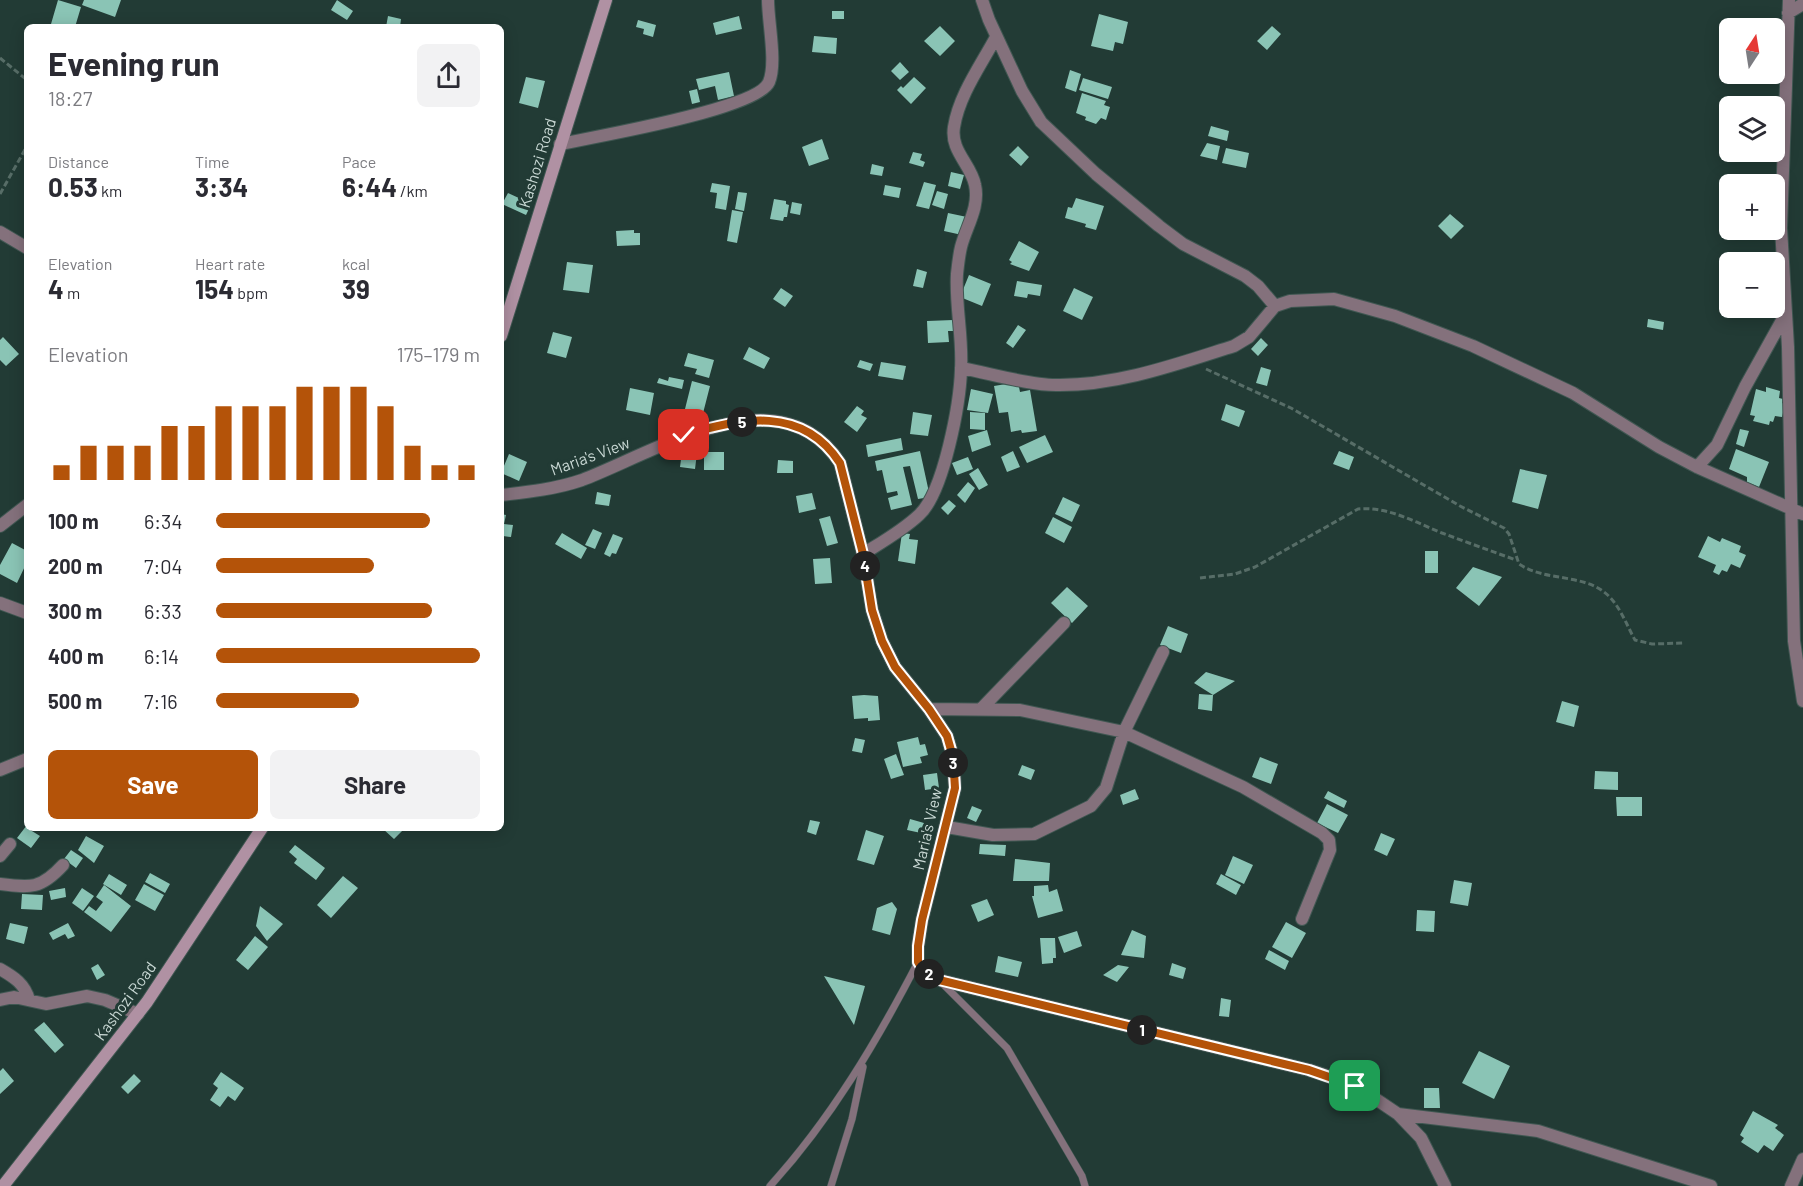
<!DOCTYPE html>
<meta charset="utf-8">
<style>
:root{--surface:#fff;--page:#f2f2f3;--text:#2b2b33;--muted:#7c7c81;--accent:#b45309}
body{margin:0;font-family:Barlow,sans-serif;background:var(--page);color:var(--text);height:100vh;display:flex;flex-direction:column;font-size:22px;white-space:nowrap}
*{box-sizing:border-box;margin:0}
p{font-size:20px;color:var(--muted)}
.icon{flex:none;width:33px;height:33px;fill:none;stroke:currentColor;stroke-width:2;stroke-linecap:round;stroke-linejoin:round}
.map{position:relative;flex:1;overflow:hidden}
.panel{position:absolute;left:24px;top:24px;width:480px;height:807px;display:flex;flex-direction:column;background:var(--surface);border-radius:9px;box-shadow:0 3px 15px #0003}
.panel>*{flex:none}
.needle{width:39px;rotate:12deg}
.buttons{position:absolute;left:1719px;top:18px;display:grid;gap:12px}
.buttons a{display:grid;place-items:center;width:66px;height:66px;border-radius:9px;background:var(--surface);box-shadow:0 3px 15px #0003;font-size:30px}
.pin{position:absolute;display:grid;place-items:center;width:51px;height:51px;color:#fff;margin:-26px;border-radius:12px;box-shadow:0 3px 9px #0006}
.km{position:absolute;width:30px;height:30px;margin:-15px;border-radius:50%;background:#222;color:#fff;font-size:16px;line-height:30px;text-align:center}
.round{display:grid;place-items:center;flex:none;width:63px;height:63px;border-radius:9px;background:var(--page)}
.headline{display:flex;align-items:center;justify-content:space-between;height:102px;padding:0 24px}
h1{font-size:33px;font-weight:700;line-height:45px}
.metrics{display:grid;grid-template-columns:repeat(3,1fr);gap:9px;height:102px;padding:6px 24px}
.metrics div{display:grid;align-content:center}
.metrics b{font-size:26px;font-weight:700}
.metrics small{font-size:16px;font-weight:400}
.metrics p{font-size:16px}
.chart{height:168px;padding:12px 24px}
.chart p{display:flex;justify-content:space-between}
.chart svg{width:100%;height:108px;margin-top:6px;stroke:var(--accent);stroke-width:6}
.cta{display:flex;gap:12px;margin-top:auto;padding:12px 24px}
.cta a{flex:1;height:69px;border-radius:9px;background:var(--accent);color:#fff;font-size:24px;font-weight:700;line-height:69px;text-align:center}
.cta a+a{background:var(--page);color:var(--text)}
ul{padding:0 24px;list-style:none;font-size:20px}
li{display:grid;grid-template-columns:96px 72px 1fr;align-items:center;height:45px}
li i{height:15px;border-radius:8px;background:var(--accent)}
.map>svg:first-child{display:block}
</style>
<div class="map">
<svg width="1803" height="1186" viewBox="0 0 1803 1186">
<rect width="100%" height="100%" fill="#223b35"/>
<path fill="#8ac4b5" d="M 58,0 L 81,7 L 75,27 L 51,24 Z
M 84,0 L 121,0 L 115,17 L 82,5 Z
M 337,0 L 353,11 L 347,20 L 331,10 Z
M 832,11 L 844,11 L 844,19 L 832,19 Z
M 1099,14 L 1128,22 L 1123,44 L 1115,42 L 1113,51 L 1091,46 Z
M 388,16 L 401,19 L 400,27 L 386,27 Z
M 739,16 L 742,29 L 716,35 L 713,23 Z
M 638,20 L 656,25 L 653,37 L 643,34 L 644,29 L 636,27 Z
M 940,26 L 955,41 L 940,56 L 924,41 Z
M 1272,26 L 1281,34 L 1267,50 L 1257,41 Z
M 814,36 L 837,38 L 836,54 L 812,52 Z
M 900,62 L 909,72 L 900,80 L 891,71 Z
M 1070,70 L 1081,74 L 1076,92 L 1065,88 Z
M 729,72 L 734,96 L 718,100 L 715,86 L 699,90 L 696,79 Z
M 526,77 L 545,81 L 538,108 L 519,103 Z
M 914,77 L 926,88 L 911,104 L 897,90 L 901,86 L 903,88 Z
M 1083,78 L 1112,87 L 1108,99 L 1079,90 Z
M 697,89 L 700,102 L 692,104 L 689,91 Z
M 1082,93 L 1106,101 L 1104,105 L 1110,107 L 1106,120 L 1101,118 L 1096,124 L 1085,120 L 1086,117 L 1076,113 Z
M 1211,126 L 1229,131 L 1227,141 L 1208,136 Z
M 822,139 L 829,159 L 809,166 L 802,147 Z
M 1207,143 L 1220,146 L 1217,160 L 1200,156 Z
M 1018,146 L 1029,157 L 1021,166 L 1009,155 Z
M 1226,148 L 1249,153 L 1246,168 L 1222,163 Z
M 913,152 L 922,154 L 920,160 L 925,162 L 923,167 L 909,163 Z
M 872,164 L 884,167 L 882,176 L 870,174 Z
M 951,172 L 964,175 L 960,189 L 948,186 Z
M 924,182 L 936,185 L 929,209 L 916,206 Z
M 712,183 L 730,186 L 726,210 L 715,208 L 717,193 L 710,192 Z
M 885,185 L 901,188 L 899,198 L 883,195 Z
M 526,189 L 536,194 L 526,215 L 502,204 L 508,193 L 521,199 Z
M 937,191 L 948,194 L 944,209 L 932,205 Z
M 738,192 L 747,193 L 744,211 L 735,209 Z
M 1076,198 L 1104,206 L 1096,230 L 1085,227 L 1086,224 L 1065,218 L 1068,207 L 1072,208 Z
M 774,199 L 786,201 L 786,204 L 789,205 L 787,217 L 784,217 L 783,221 L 770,219 Z
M 792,202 L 802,204 L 800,215 L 790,213 Z
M 732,210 L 743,212 L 737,243 L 727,241 Z
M 948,213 L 967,217 L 962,235 L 944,231 Z
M 1450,214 L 1464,226 L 1451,239 L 1438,226 Z
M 634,230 L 634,233 L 640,233 L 640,245 L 617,246 L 616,231 Z
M 1019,241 L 1039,252 L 1029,271 L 1010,264 L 1012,262 L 1009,260 Z
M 567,262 L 593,265 L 589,293 L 563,290 Z
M 917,269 L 927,272 L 923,288 L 913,286 Z
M 969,275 L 991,284 L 982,306 L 960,297 Z
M 1017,281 L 1042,285 L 1040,296 L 1028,294 L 1027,298 L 1014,296 Z
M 781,288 L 793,296 L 785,307 L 773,299 Z
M 1074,288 L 1093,297 L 1082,320 L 1063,311 Z
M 1648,319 L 1664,322 L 1663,330 L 1647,327 Z
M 953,320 L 953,331 L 948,331 L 949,342 L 928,343 L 927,321 Z
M 1018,325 L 1026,330 L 1013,348 L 1006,343 Z
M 553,332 L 572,337 L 566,358 L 547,353 Z
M 3,337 L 19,354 L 6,366 L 0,360 L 0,340 Z
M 1261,338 L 1268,345 L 1258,356 L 1251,349 Z
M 749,347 L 770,358 L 764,369 L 743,359 Z
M 688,353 L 714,360 L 709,378 L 695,374 L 697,369 L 684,366 Z
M 860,360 L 873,364 L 870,371 L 857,367 Z
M 881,362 L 906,366 L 903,380 L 878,376 Z
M 1261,367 L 1271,370 L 1267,386 L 1256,383 Z
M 669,377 L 684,380 L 682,389 L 657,383 L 659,378 L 668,381 Z
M 692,381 L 710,386 L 701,421 L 683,417 Z
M 1018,382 L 1020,392 L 1030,390 L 1037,431 L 1022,433 L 1021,430 L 1011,432 L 1008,412 L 999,413 L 994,386 Z
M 1766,387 L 1780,391 L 1779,398 L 1783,399 L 1782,403 L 1785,404 L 1782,417 L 1775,416 L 1773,422 L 1770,421 L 1769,425 L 1753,421 L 1755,416 L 1750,415 L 1756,389 L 1766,392 Z
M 630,388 L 654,393 L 650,415 L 626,410 Z
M 971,389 L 993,394 L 988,413 L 967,410 Z
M 1226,404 L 1245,411 L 1239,427 L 1221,420 Z
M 857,406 L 864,411 L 861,415 L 867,418 L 857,432 L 844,422 Z
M 913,412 L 932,415 L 928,436 L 910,434 Z
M 970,412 L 985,413 L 985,430 L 970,429 Z
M 1740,429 L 1749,431 L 1744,447 L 1736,444 Z
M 987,430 L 991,445 L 972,452 L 968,436 Z
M 1045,435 L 1053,452 L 1027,463 L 1019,447 Z
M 901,438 L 903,450 L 868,457 L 866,445 Z
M 1736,449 L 1769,462 L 1759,487 L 1747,482 L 1747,477 L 1729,469 Z
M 920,451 L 930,497 L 918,499 L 910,466 L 903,467 L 912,505 L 891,510 L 888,498 L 898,495 L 897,491 L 887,493 L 882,470 L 877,471 L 875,461 Z
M 1013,451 L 1020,467 L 1007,472 L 1001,457 Z
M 1339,451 L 1354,457 L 1349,470 L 1333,464 Z
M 682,452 L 697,453 L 695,469 L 680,467 Z
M 704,452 L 724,452 L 724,470 L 704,470 Z
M 509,454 L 527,462 L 519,481 L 501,473 Z
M 968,457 L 973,469 L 957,475 L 952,463 Z
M 778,460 L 793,461 L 793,473 L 777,473 Z
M 978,468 L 988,485 L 979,490 L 969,474 Z
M 1520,469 L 1547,475 L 1538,509 L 1512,502 Z
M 968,482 L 975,488 L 965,503 L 957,495 Z
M 597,492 L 611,495 L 609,506 L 595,504 Z
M 812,493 L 816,509 L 799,513 L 796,496 Z
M 1063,497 L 1080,505 L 1072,522 L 1055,514 Z
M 949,500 L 956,506 L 948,515 L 941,508 Z
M 501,514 L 506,515 L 504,524 L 513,525 L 511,537 L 503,536 L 502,543 Z
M 830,516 L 838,543 L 827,546 L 819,519 Z
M 1053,517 L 1072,527 L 1064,543 L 1045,533 Z
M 593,529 L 602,533 L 595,549 L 585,545 Z
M 562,533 L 587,548 L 581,559 L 555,544 Z
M 902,533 L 910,534 L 909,539 L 918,540 L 915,564 L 898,561 Z
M 613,534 L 623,538 L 616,554 L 612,553 L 610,557 L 604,554 Z
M 1708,536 L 1720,542 L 1722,538 L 1741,546 L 1739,552 L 1746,555 L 1740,568 L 1731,564 L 1727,572 L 1722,570 L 1719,575 L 1713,572 L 1716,565 L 1698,557 Z
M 12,543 L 27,551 L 27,562 L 17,583 L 0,574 L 0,565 Z
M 1425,551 L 1438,551 L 1438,573 L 1425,573 Z
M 830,558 L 832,583 L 815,584 L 813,559 Z
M 1473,567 L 1502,577 L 1479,606 L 1456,588 Z
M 1067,587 L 1088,606 L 1072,623 L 1051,603 Z
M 1168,626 L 1188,634 L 1181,653 L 1160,645 Z
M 1206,672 L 1235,681 L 1213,695 L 1194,683 Z
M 1199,694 L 1213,695 L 1212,711 L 1198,709 Z
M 864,695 L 878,696 L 880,720 L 868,721 L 868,718 L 854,719 L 852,696 Z
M 1562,701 L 1579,706 L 1574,727 L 1556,722 Z
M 918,737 L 920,745 L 925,744 L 928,755 L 920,757 L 922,763 L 903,767 L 897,742 Z
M 855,738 L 865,740 L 862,753 L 852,751 Z
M 896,754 L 904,775 L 891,779 L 884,759 Z
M 1260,757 L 1278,764 L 1271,784 L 1252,777 Z
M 1022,765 L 1035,770 L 1031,780 L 1018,775 Z
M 1595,771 L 1618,772 L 1618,790 L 1594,789 Z
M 937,773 L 939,788 L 925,790 L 923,775 Z
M 1135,789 L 1139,799 L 1123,805 L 1120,795 Z
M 1328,791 L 1347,801 L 1344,808 L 1324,798 Z
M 1616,797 L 1642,797 L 1642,816 L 1617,816 Z
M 1327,804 L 1348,815 L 1338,833 L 1317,823 Z
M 972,806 L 982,810 L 976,822 L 967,818 Z
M 910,819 L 924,823 L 921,833 L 907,830 Z
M 810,820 L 820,822 L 816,835 L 807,832 Z
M 27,825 L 27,828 L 40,836 L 31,848 L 17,838 Z
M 382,828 L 405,828 L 394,839 Z
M 866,830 L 884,836 L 874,865 L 857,860 Z
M 1381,833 L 1395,839 L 1387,856 L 1374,850 Z
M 86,836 L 104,846 L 94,863 L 78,850 Z
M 980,844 L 1006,845 L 1005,856 L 979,854 Z
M 295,845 L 325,868 L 316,880 L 294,863 L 297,859 L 289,852 Z
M 71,850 L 83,858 L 76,868 L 64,859 Z
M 1233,856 L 1253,865 L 1244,884 L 1225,875 Z
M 1015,859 L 1050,863 L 1049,881 L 1013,881 Z
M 150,873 L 170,884 L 165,893 L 145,882 Z
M 109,874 L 127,885 L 121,895 L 103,884 Z
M 1221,874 L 1241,885 L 1236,895 L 1216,884 Z
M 343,876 L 358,888 L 331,918 L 317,905 Z
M 1454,880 L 1472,883 L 1468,906 L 1450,903 Z
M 144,884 L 164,895 L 155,911 L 135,900 Z
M 104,885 L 131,906 L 111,932 L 84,912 L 89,906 L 96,911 L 103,902 L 96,897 Z
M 1048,885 L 1049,892 L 1057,889 L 1063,911 L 1038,918 L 1032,896 L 1034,896 L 1034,886 Z
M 65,888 L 66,897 L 51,900 L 49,891 Z
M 82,888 L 94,896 L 83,911 L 72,903 Z
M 22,894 L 43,895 L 42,910 L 21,909 Z
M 987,899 L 994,915 L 978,922 L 971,905 Z
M 892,902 L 897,909 L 890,935 L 872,930 L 877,908 Z
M 260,906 L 283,924 L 267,941 L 256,926 Z
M 1417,910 L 1435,911 L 1434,932 L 1416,931 Z
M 1286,922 L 1306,933 L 1292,958 L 1272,947 Z
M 10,923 L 28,927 L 24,944 L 6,939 Z
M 68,923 L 75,936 L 68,939 L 65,934 L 53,940 L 49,933 Z
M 1132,930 L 1146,936 L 1144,958 L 1121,955 Z
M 1077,931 L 1082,946 L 1064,953 L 1058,937 Z
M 255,936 L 268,947 L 248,970 L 236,960 Z
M 1040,938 L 1055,938 L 1056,958 L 1053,958 L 1053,963 L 1042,964 Z
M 1269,950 L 1289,961 L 1285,970 L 1265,959 Z
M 998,956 L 1022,962 L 1018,977 L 995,972 Z
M 1172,963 L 1186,968 L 1183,979 L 1169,975 Z
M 98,964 L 105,975 L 97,980 L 91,968 Z
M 1118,965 L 1129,967 L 1117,982 L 1103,975 Z
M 824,976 L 865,986 L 854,1025 Z
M 1221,998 L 1231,1000 L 1229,1017 L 1219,1016 Z
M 44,1022 L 64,1045 L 55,1053 L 34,1030 Z
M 1479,1051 L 1510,1066 L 1494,1099 L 1462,1083 Z
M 3,1068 L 14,1081 L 0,1094 L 0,1071 Z
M 221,1072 L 244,1088 L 235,1101 L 228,1096 L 220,1107 L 210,1100 L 218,1088 L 213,1084 Z
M 134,1074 L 141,1081 L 128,1094 L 121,1087 Z
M 1424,1088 L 1439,1088 L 1440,1108 L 1424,1108 Z
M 1753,1111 L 1778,1125 L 1775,1128 L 1784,1135 L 1773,1151 L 1764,1145 L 1758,1153 L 1741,1142 L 1744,1138 L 1740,1135 Z"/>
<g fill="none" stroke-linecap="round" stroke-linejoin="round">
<defs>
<path id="service" d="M 941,982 L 1007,1048 L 1082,1176 L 1085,1186
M 770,1186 C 831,1119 877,1041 918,962
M 831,1186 L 852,1119 L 863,1067"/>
<path id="minor" d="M 982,0 L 989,20 L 1022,91 L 1041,122 L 1096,174 L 1159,226 L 1183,244 L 1245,276 L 1258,286 L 1275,306
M 1789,0 L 1781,228 L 1788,347 L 1794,641 L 1803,701
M 1788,13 L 1803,4
M 560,144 C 594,137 758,109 769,82 C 777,63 768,22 768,0
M 0,232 L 27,248
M 961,368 C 989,373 1028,385 1056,385 C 1117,386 1177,364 1234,346 L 1249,337 L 1275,306 L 1290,301 L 1334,299 L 1395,316 L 1473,346 L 1573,393 L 1659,447 L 1697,467 L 1803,514
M 1697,467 L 1717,445 L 1745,387 L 1785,315
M 501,495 C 528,492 556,489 582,480 C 656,452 780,371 840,463 L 863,554 L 872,610 L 882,641 L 895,667 L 929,709 L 947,736 L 953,757 L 955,788 L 922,920 L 918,946 L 918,962 L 923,970 L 939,980 L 1309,1070 L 1355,1085 L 1398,1114 L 1421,1138 L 1445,1186
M 0,526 L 27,505
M 863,554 C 882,542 902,531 919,515 C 944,492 960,403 961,369 C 963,337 955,305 957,274 C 958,265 959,255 961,247 C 966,227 980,207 975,185 C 971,164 950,151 954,127 C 959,95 981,65 996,37
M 0,603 L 27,613
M 982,708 L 1064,623
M 929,709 L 1020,710 L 1124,732 L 1243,787 L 1322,833 L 1329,840 L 1330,850 L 1302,919
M 0,770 L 27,759
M 947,827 L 993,835 L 1034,834 L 1091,806 L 1106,788 L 1124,732 L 1163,652
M 0,856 L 10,844
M 0,884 C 31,888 41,889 63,865
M 0,969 C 14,977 25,984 29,1000
M 0,1000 L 14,997 L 46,1004 L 87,996 L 105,1000 L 138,1014
M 1398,1114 L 1538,1131 L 1711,1186
M 1791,1186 L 1803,1159"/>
<path id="secondary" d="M 501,336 L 606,0
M 3,1186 L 147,1002 L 262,828"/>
</defs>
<use href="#service" stroke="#405752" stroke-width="8"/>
<use href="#minor" stroke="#405752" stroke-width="14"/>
<use href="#secondary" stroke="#405752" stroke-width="14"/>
<path stroke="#576d67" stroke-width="3" stroke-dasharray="6 3" stroke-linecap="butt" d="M 0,58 L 27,80
M 0,194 L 27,146
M 1206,369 L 1291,408 L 1460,506 L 1504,528 L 1509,534 L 1519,564 C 1544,581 1581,574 1604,592 C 1619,603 1626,624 1635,640 L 1652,644 L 1685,643
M 1200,578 L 1235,574 L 1255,567 L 1358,509 C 1387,506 1415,522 1442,533 C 1466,542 1491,551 1516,560"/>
<use href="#service" stroke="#84717c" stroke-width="7"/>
<use href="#minor" stroke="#84717c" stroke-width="12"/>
<use href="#secondary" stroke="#b091a3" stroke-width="12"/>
</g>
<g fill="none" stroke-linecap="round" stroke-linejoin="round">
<defs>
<path id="route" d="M 684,435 C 741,418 802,405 840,463 L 863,554 L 872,610 L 882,641 L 895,667 L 929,709 L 947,736 L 953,757 L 955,788 L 922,920 L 918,946 L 918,962 L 923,970 L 939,980 L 1309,1070 L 1355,1086"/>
</defs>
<use href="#route" stroke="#fff" stroke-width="12"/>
<use href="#route" stroke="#b45309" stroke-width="8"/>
</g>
<g text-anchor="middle" stroke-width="6" stroke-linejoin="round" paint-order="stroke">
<g font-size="16" fill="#c9d8d4" stroke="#223b35">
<text transform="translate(537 163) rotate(-73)" y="6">Kashozi Road</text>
<text transform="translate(590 456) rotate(-20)" y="6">Maria's View</text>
<text transform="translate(927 829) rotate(-77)" y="6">Maria's View</text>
<text transform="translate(125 1001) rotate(-54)" y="6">Kashozi Road</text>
</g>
</g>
</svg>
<div class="buttons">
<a><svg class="needle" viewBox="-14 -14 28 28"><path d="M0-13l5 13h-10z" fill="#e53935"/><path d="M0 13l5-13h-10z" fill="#7c7c81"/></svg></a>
<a><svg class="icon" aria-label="layers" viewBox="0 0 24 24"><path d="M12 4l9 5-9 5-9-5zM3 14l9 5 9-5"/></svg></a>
<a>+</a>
<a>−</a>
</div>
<div class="pin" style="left:1355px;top:1086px;background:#1e9e55"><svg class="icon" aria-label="arrive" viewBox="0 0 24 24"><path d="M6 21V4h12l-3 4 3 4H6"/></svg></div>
<div class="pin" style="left:684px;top:435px;background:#d93025"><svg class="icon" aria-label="check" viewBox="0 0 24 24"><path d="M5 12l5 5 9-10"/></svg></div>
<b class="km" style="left:1142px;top:1030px">1</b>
<b class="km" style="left:929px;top:974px">2</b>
<b class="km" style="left:953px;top:763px">3</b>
<b class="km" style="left:865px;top:566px">4</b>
<b class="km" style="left:742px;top:422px">5</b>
<section class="panel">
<div class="headline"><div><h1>Evening run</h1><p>18:27</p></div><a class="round"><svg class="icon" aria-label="share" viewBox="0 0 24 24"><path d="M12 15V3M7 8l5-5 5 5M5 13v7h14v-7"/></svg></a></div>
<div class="metrics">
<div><p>Distance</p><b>0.53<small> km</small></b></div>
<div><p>Time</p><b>3:34</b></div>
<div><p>Pace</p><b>6:44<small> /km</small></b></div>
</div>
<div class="metrics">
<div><p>Elevation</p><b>4<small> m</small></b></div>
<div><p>Heart rate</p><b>154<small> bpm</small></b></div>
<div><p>kcal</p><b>39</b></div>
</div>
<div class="chart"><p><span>Elevation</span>175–179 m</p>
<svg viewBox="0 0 160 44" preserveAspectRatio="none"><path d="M5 44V38M15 44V30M25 44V30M35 44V30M45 44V22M55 44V22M65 44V14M75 44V14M85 44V14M95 44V6M105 44V6M115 44V6M125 44V14M135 44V30M145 44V38M155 44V38"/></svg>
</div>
<ul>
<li><b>100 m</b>6:34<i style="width:81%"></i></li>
<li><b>200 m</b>7:04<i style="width:60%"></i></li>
<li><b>300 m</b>6:33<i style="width:82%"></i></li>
<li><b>400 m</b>6:14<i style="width:100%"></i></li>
<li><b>500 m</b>7:16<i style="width:54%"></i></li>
</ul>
<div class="cta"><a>Save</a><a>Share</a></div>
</section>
</div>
